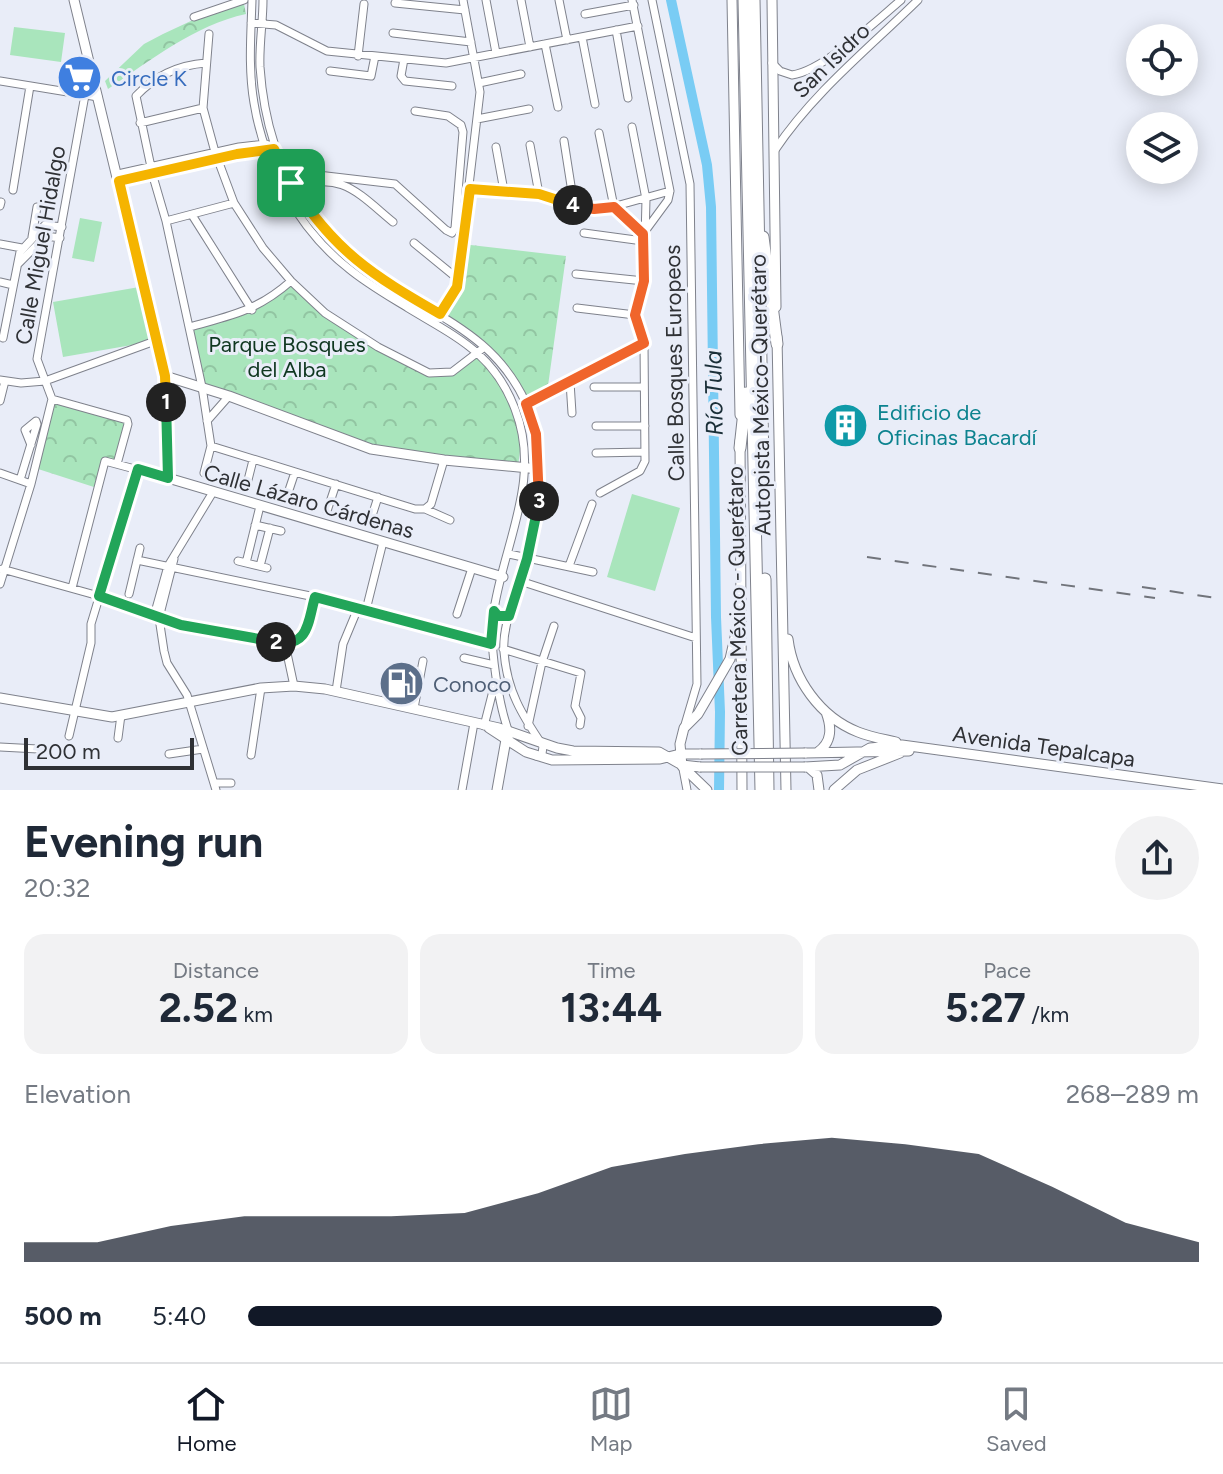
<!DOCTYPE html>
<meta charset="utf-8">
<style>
:root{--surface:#fff;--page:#f2f2f3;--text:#1f2937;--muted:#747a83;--line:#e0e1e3;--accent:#111827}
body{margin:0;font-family:Figtree,sans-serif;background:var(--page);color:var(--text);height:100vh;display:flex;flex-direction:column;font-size:30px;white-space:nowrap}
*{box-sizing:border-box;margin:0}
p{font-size:26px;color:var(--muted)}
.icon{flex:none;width:44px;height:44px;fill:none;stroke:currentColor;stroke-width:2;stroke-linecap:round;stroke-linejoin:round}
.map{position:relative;height:790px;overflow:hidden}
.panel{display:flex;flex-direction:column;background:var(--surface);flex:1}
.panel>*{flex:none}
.tools{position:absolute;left:1126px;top:24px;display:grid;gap:16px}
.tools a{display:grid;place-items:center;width:72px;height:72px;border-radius:50%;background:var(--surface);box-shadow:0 4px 20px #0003;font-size:40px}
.scale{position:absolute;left:24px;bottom:20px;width:170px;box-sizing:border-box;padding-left:8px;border:4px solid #2f3135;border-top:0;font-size:22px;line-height:28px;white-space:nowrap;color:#2f3135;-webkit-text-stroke:6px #e9edf8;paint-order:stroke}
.pin{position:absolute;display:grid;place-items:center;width:68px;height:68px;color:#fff;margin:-34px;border-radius:16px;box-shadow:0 4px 12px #0006}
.km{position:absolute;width:40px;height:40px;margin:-20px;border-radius:50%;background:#222;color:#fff;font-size:22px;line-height:40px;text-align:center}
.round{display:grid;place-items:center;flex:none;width:84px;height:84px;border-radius:42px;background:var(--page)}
.summary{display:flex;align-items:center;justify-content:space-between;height:136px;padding:0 24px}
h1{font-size:44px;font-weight:700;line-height:60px}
.figures{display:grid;grid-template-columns:repeat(3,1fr);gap:12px;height:136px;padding:8px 24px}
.figures div{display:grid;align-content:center;border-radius:20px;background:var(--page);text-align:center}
.figures b{font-size:40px;font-weight:700}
.figures small{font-size:22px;font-weight:400}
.figures p{font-size:22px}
.chart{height:224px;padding:16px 24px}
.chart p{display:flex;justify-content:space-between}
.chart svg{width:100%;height:144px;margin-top:8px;fill:var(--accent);opacity:.7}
ul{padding:0 24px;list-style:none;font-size:26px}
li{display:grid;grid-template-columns:128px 96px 1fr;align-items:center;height:60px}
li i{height:20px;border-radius:10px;background:var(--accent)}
.dock{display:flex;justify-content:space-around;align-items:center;height:112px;border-top:2px solid var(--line);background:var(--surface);font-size:22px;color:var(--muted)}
.dock a{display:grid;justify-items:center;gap:4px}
.dock .current{color:var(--accent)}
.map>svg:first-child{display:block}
</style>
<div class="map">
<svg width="1223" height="790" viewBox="0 0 1223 790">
<defs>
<pattern id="park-crowns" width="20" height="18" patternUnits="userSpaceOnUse" patternTransform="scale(2)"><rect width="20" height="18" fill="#a9e5bc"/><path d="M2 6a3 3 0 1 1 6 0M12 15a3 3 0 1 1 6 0" fill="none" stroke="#92c5a2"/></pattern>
</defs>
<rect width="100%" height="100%" fill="#e9edf8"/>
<path fill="url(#park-crowns)" d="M 244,4 L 246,14 C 195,25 151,60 108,89 L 105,81 L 144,44 L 163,34 L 193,20 Z
M 462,244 L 566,256 L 547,393 L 526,404 L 504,366 L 440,314 L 455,294 Z
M 291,281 L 325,313 L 416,368 L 442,374 L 479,352 L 515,409 L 522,437 L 518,466 L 394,453 L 202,387 L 190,327 L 252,310 Z
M 52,399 L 128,421 L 117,464 L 105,462 L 97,488 L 35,468 Z"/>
<path fill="#a9e5bc" d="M 14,27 L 65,33 L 61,62 L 10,55 Z
M 80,218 L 102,222 L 94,262 L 72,258 Z
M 145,286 L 155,341 L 63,357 L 53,302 Z
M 632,494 L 680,508 L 655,591 L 607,577 Z"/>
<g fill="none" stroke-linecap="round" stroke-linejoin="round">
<path stroke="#79ccf4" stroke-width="10" d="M 671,0 L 707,165 L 711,207 L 716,617 L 720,712 L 719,790"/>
<defs>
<path id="minor" d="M 252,0 C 251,34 248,69 254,103 C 264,165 298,229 348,268 C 366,283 387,295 408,308 C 456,337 494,353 515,409 C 543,481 502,546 493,616 C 489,645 499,708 510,735
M 263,0 C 263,22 259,45 260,67 C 268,183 321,245 418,302 C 465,330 502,351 526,403 C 552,460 538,525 520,581 C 513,604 502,628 504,652 C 507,691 522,715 543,746 L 542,754 L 536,756
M 486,0 L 496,53
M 521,0 L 530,47
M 559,0 L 567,40
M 652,0 L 690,184 L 697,684 L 684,728
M 395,3 L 465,10
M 585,14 L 634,5
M 194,17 L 244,0
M 251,23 L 276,25 L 327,51 L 446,63 L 638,26
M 616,30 L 628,98
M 393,33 L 471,42
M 209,34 L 203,108 L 215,152 L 234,203 L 263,248 L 291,281 L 325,313 L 378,347 L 429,373 L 452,372 L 482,349
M 582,37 L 595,104
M 545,44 L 558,107
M 358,56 L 364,4
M 404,59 L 401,76 L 405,81 L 452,86
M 772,63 L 780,71 L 792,75 C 823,71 876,21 901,0
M 330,71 L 371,76 L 375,56
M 0,81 L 98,97
M 479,83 L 521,74
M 477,119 L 529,109
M 140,123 L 203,108
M 599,133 L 614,207 L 643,234 L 668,200 L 670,191 L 632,0
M 564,141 L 574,205
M 530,145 L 539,194
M 496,147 L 504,191
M 775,150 C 813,93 869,48 918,0
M 151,167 L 136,96 C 155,76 178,65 206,63
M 152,173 L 166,221 L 202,387 L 211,446 L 204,473
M 118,174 L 239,147 L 266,144
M 119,181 L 237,154 L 268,150
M 291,183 L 318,175 L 395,184 L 446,230 L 452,233 L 455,228 L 463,132 L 461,125 L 448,116 L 415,111
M 291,189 C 340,169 358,193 393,222
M 470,189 L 539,194 L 574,205 L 605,209 L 670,191
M 13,190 L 30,86
M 0,206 L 1,202
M 192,215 L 252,310
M 166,221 L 234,203
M 584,233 L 643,241
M 32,237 L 37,207
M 414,243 L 458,279
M 0,244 L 22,248
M 18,264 L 46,236 L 60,238
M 576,274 L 644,281
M 0,282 L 13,285
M 577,308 L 635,315
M 437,318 L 457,287 L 480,92 L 463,0
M 190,327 C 232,315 257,311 291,281
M 3,338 L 20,252 L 45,225 L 62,227
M 0,380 L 21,383 L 45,381 L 155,341
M 570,382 L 572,413
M 594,387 L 644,387
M 52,399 L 127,420 L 128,424 L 117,464
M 0,401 L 5,381
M 525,404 L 644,343
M 207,421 L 229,396
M 596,426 L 645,426
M 211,446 L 415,509 L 425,509 L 450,520
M 596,453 L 645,452
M 0,473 L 31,484
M 20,480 L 37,424 L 36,421 L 25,430 L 31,445
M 247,484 L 253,460
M 600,493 L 640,471 L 645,461 L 644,343 L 635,315 L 644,281 L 646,199 L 632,127
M 286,499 L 295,472
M 425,509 L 431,504 L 444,460
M 327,511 L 336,484
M 370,522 L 378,497
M 255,525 L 281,531
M 509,554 L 593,572
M 174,559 L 159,618 L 164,651 L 167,663 L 187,695 L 216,790
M 137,560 L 315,597 L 491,644
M 238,561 L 267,568
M 246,563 L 260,506
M 260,566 L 270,528
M 569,566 L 592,504
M 2,569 L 99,596 L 181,625 L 285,644 C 309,640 310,616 315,597
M 520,581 L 696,638
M 0,584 L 31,484 L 52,399 L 37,359 L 85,95
M 72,588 L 105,461 L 168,478
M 129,594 L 140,548
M 366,610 L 383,542
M 457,614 L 472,568
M 154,616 L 168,566 L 213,492
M 285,644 L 294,686
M 503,649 L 581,673 L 575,706 L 581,718 L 580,725
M 464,658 L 494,665
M 336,691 L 343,644 L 358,608
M 414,708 L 423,661
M 484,726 L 496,679
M 528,726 L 542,662 L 554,626
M 69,736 L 91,643 L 91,624 L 138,469
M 118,738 L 121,715
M 0,747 L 38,749
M 169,754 L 203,749
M 251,755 L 261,688
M 683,769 L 687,790
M 214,783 L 231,783
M 462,790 L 474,723"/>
<path id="major" d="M 74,0 L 165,376 L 168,478 L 503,577
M 732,0 L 740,415
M 772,0 L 776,307
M 777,337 L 786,790
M 165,376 L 229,396 L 371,449 L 444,460 L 539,469
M 740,441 L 742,790
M 788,639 C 793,679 820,717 858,732 C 870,737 883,739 896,742
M 0,698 L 112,717 L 261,688 L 294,686 L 325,689 L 499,728 L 557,748 L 573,751 L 659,752 L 682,765 L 700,767
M 489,728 L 526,752 L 552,760 L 660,759 L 680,754 L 701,754
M 818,752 C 832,742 832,728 826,712
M 805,753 L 909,751
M 805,767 L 840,765 L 870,748 L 902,745 L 1223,789
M 808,767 L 817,775 L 819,790
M 497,790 L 507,734
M 707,790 L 682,766 L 680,744 L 684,728 L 698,714 L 730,659 L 738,624
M 834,790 L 857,770 L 900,753"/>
<path id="highway" d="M 744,0 L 761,790
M 754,0 L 764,517
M 763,237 L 777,344
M 740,448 L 746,393
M 765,579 L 768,790"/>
</defs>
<use href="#minor" stroke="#7f828c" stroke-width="9"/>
<use href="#major" stroke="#7f828c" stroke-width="11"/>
<use href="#highway" stroke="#7f828c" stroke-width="13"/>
<use href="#minor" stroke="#fff" stroke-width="7"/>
<use href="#major" stroke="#fff" stroke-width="9"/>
<use href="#highway" stroke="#fff" stroke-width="11"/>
<path stroke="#71747b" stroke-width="2" stroke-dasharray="14 14" stroke-linecap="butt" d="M 867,557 L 1155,598
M 1142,587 L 1223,599"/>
<defs>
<path id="major-bridge" d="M 701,754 L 805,753
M 700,767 L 805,767"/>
</defs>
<use href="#major-bridge" stroke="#7f828c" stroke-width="11" stroke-linecap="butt"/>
<use href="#major-bridge" stroke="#fff" stroke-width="9"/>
</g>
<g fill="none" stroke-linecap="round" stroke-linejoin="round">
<defs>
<path id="split-1" d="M 166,402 L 165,376 L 119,181 L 237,154 L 274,149 L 291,183"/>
<path id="split-2" d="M 166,402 L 168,478 L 138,469 L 99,596 L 181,625 L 276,642"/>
<path id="split-3" d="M 276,642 C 309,648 308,621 315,597 L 491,644 L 494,611 L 498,616 L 509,616 L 527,559 L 539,501"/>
<path id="split-4" d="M 539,501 L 536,434 L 526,404 L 644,343 L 635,315 L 644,281 L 643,234 L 614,207 L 594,209 L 573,205"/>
<path id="split-5" d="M 291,183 C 334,251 372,275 440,314 L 457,287 L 470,189 L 539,194 L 573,205"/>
</defs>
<use href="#split-1" stroke="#fff" stroke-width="16"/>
<use href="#split-2" stroke="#fff" stroke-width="16"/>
<use href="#split-3" stroke="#fff" stroke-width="16"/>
<use href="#split-4" stroke="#fff" stroke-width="16"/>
<use href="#split-5" stroke="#fff" stroke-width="16"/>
<use href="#split-1" stroke="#f5b400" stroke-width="10"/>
<use href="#split-2" stroke="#22a559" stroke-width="10"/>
<use href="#split-3" stroke="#22a559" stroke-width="10"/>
<use href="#split-4" stroke="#f0652b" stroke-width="10"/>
<use href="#split-5" stroke="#f5b400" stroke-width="10"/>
</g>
<defs>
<symbol id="supermarket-disc" viewBox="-11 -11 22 22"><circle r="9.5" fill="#3f7fe0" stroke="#e9edf8"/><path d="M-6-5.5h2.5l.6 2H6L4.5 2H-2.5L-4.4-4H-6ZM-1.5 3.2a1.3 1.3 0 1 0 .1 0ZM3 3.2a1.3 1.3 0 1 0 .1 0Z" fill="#fff"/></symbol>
<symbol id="building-disc" viewBox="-11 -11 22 22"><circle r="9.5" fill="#0f9aa8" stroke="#e9edf8"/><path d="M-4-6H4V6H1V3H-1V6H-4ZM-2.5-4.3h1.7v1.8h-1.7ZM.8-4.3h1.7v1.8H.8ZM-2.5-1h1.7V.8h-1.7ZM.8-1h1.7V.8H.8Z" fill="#fff"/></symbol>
<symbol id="fuel-disc" viewBox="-11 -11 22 22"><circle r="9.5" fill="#5c6f8a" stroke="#e9edf8"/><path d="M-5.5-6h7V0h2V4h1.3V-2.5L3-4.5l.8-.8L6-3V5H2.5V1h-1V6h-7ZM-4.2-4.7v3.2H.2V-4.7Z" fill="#fff"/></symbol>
</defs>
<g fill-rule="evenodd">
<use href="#supermarket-disc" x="54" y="52" width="51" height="51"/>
<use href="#building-disc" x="820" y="400" width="51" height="51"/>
<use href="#fuel-disc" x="376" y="658" width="51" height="51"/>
</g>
<g text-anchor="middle" stroke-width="6" stroke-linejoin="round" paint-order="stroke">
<g font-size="22" fill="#2f3135" stroke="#e9edf8">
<text transform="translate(831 60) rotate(-44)" y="8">San Isidro</text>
<text transform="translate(40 245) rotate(-80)" y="8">Calle Miguel Hidalgo</text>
<text transform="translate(674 363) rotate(-91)" y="8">Calle Bosques Europeos</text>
<text transform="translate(760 395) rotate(-91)" y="8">Autopista México-Querétaro</text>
<text transform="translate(309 501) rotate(16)" y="8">Calle Lázaro Cárdenas</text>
<text transform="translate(737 611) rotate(-91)" y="8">Carretera México - Querétaro</text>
<text transform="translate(1044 746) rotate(8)" y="8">Avenida Tepalcapa</text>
</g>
<g font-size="22" fill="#366cbe" stroke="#e9edf8" text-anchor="start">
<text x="111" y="86">Circle K</text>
</g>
<g font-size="22" fill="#0f3720" stroke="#e9edf8">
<text x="287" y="352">Parque Bosques<tspan x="287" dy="25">del Alba</tspan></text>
</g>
<g font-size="22" fill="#0d838f" stroke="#e9edf8" text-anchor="start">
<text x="877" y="420">Edificio de<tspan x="877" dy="25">Oficinas Bacardí</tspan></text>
</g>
<g font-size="22" fill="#4e5e75" stroke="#e9edf8" text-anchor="start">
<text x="433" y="692">Conoco</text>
</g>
<g font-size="24" font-style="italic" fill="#1b2f38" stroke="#e9edf8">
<text transform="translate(714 393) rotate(-91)" y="8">Río Tula</text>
</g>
</g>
</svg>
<div class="tools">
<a><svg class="icon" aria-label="locate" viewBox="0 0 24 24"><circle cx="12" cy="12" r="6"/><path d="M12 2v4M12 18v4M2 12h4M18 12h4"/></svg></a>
<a><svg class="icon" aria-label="layers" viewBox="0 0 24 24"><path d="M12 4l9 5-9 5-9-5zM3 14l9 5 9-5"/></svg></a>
</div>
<div class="scale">200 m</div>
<div class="pin" style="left:291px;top:183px;background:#1e9e55"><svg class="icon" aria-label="arrive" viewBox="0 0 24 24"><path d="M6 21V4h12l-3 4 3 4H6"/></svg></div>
<b class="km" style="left:166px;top:402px">1</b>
<b class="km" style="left:276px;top:642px">2</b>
<b class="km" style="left:539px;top:501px">3</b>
<b class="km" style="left:573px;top:205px">4</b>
</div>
<section class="panel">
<div class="summary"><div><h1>Evening run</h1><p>20:32</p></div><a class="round"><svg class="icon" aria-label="share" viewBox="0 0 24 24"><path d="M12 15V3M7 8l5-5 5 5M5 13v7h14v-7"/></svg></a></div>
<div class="figures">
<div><p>Distance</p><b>2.52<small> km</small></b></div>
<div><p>Time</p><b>13:44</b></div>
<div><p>Pace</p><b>5:27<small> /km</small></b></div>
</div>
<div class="chart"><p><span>Elevation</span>268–289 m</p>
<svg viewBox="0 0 160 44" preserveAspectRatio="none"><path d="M0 44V38L10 38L20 33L30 30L40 30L50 30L60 29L70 23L80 15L90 11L100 8L110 6L120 8L130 11L140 21L150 32L160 38V44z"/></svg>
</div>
<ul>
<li><b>500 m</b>5:40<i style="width:73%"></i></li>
</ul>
</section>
<nav class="dock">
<a class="current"><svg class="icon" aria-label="home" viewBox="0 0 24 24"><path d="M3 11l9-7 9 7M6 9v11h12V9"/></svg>Home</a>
<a><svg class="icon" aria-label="map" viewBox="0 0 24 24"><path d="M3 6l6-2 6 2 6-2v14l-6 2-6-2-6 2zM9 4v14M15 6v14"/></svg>Map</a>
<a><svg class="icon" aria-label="saved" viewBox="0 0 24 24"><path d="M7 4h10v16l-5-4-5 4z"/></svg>Saved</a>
</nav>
